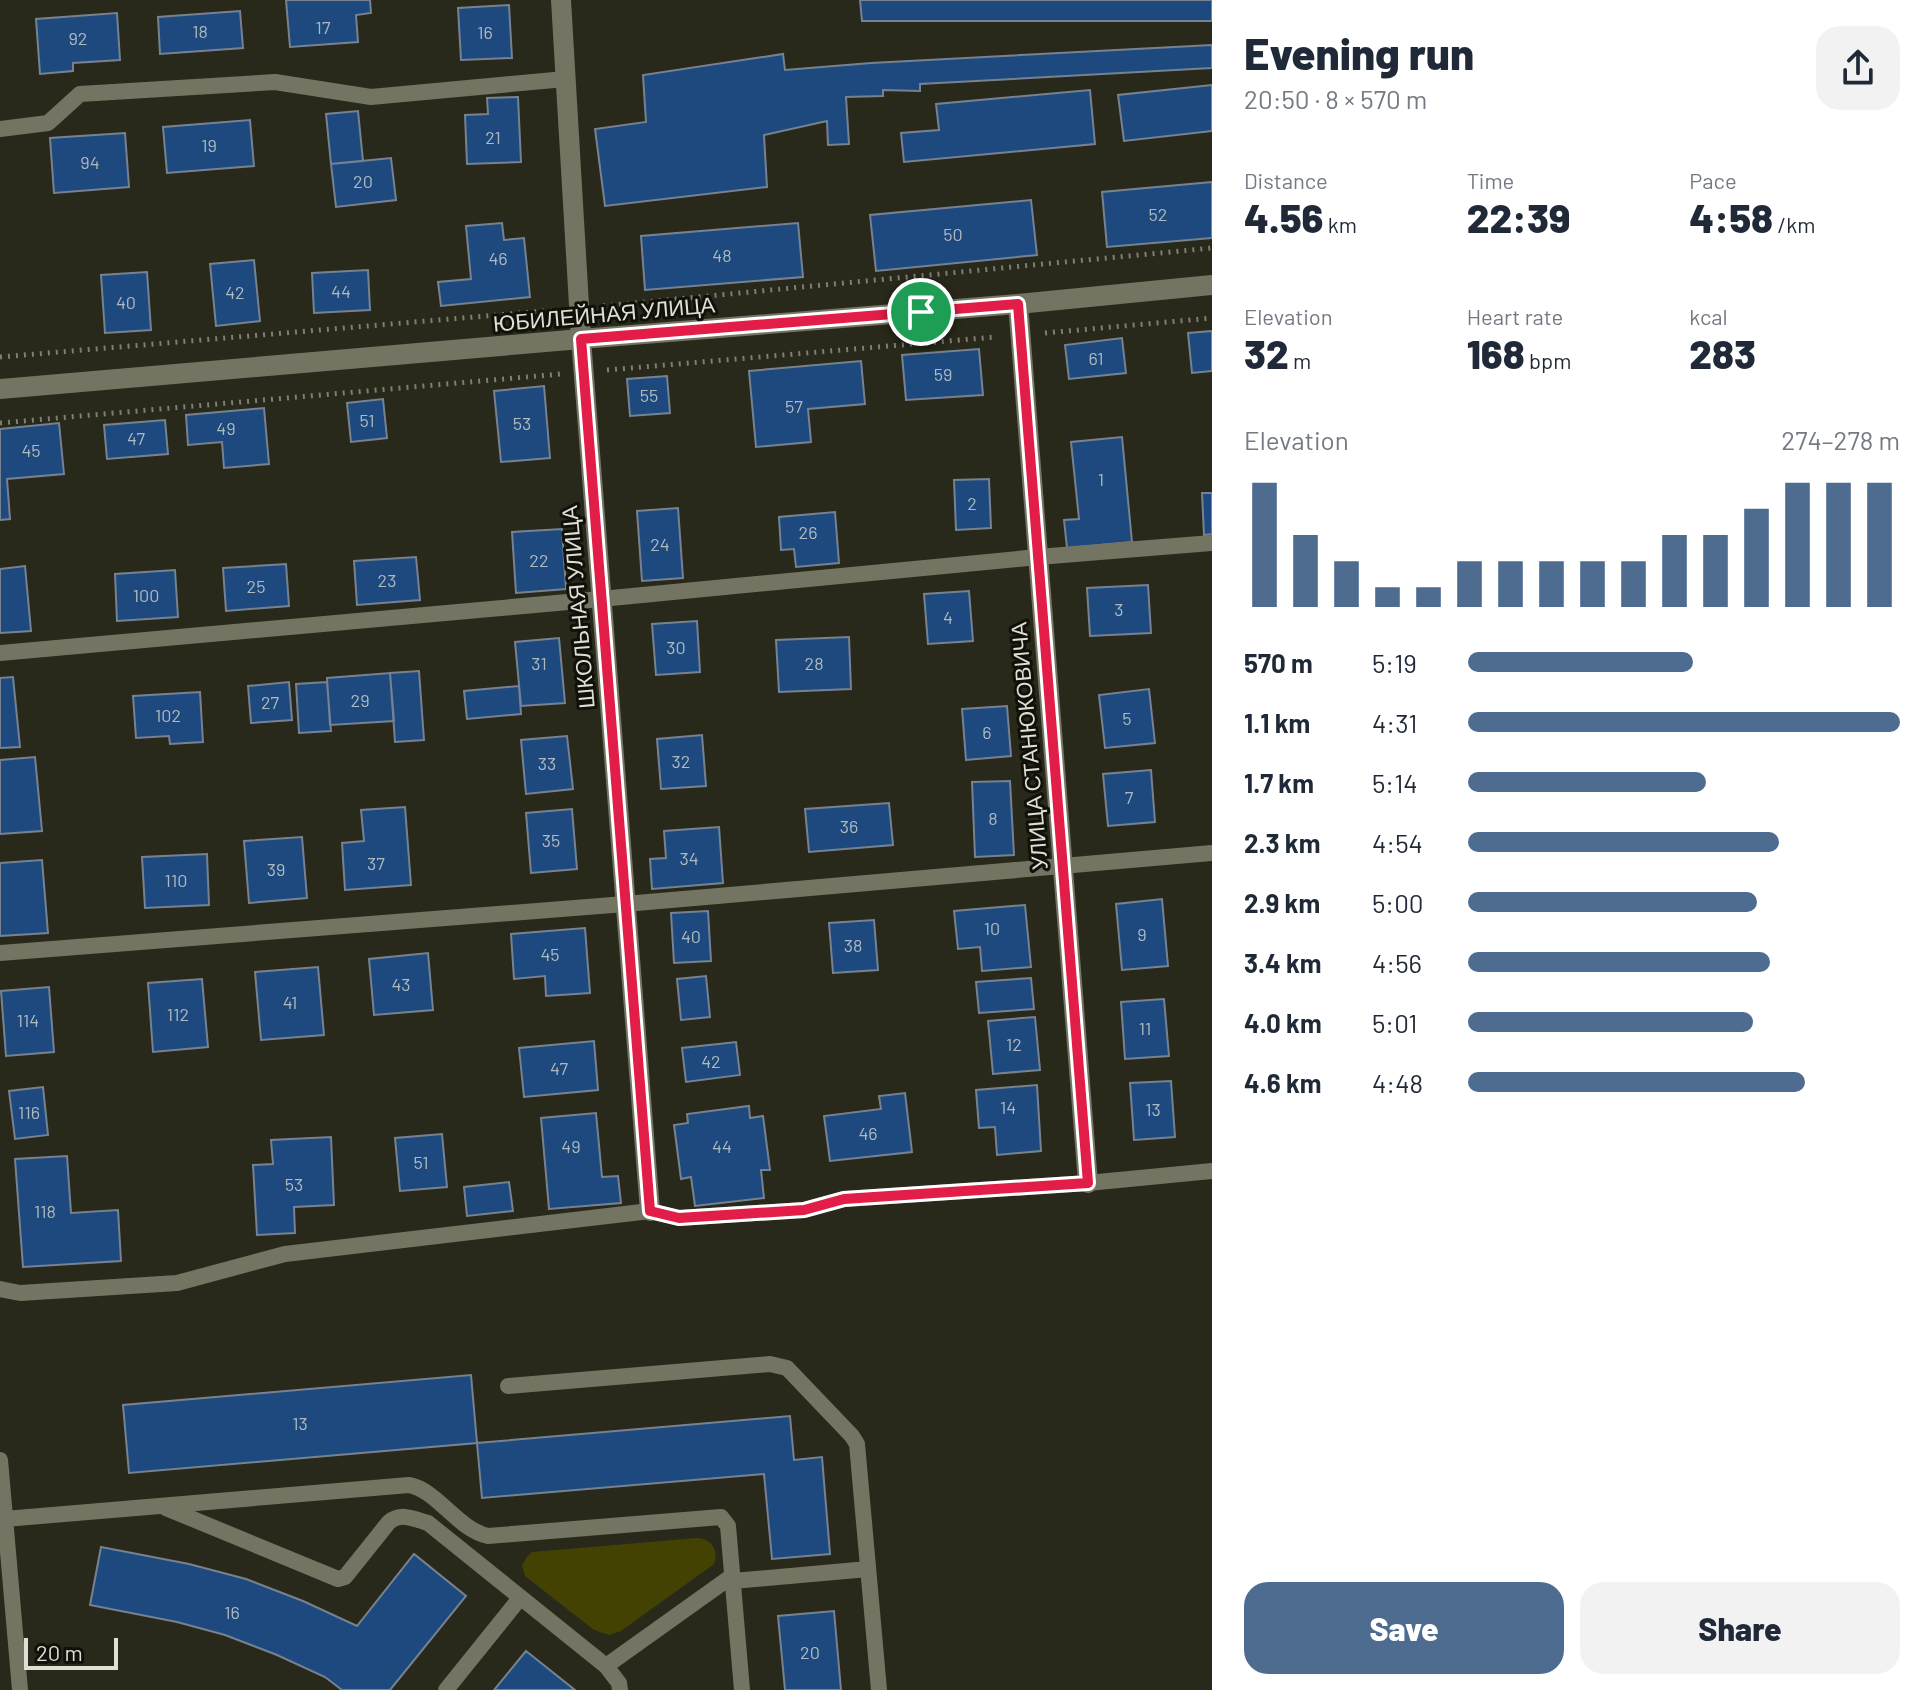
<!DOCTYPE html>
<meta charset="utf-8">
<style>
:root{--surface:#fff;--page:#f2f2f3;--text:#1f2937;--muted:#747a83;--accent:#4e6b90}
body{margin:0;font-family:Barlow,sans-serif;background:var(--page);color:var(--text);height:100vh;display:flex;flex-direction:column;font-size:30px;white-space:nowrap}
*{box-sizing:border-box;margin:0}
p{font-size:26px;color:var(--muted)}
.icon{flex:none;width:44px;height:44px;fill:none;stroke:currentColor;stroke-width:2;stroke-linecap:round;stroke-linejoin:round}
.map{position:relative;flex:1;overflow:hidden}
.details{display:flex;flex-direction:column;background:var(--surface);width:720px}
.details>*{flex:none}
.scale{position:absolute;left:24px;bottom:20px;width:94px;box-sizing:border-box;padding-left:8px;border:4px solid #dedfd5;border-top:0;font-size:22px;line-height:28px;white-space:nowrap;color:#dedfd5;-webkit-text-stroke:6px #11110a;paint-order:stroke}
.pin{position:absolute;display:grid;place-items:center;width:68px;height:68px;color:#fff;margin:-34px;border:4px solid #fff;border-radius:50%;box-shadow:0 2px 8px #0007}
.round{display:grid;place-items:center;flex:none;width:84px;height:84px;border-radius:24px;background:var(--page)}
.overview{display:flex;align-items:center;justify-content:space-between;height:136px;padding:0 32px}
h1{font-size:44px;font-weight:800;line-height:60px}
.figures{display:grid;grid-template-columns:repeat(3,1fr);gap:12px;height:136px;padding:8px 32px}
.figures div{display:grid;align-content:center}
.figures b{font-size:40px;font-weight:800}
.figures small{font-size:22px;font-weight:400}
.figures p{font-size:22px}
.chart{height:224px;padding:16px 32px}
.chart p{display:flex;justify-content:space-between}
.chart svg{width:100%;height:144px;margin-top:8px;stroke:var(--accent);stroke-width:6}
.button{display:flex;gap:16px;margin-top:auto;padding:16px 32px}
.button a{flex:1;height:92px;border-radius:24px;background:var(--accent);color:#fff;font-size:32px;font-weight:800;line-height:92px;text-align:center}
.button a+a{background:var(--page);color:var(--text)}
ul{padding:0 32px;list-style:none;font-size:26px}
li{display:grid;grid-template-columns:128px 96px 1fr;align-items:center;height:60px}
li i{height:20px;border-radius:10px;background:var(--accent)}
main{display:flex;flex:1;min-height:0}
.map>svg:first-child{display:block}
</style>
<main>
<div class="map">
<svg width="1212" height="1690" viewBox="0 0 1212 1690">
<rect width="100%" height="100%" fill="#28291a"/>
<path fill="#434203" d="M 697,1538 C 712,1539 719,1550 714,1564 L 621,1631 L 609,1635 L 594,1630 L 525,1576 L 522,1565 L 527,1557 L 532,1552 Z"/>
<path fill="#1d497e" stroke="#768290" stroke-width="2" d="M 286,0 L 370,0 L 371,13 L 356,15 L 358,42 L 290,47 Z
M 860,0 L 1212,0 L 1212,21 L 862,21 Z
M 509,5 L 512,58 L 461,60 L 458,8 Z
M 240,11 L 243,48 L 160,54 L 158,17 Z
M 117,13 L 120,60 L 73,63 L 73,71 L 40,74 L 36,19 Z
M 1212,45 L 1212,68 L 920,84 L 920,91 L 883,90 L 883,96 L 846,97 L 849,144 L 828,145 L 827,121 L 764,135 L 767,187 L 605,206 L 595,129 L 646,122 L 643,75 L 783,54 L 785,70 L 871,63 Z
M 1212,85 L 1212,131 L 1124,141 L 1118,95 Z
M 1090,90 L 1095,144 L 904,162 L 901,133 L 939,130 L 936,104 Z
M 518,97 L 521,162 L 467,164 L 465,115 L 488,114 L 487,98 Z
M 358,111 L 363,161 L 331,164 L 326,114 Z
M 250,120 L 254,166 L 167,173 L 163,127 Z
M 125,133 L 129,187 L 54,193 L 50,138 Z
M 391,158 L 396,200 L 336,207 L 331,164 Z
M 1212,182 L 1212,238 L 1107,247 L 1102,192 Z
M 1031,200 L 1037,255 L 876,271 L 870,215 Z
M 502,223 L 504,240 L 524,238 L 530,297 L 441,306 L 438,282 L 471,279 L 466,226 Z
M 798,223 L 803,277 L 645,290 L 641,236 Z
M 254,260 L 260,321 L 216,326 L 210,264 Z
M 368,270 L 370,310 L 314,313 L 312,273 Z
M 147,272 L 151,330 L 105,333 L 101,275 Z
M 1212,331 L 1212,371 L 1192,373 L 1188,333 Z
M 1122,338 L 1126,373 L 1069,379 L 1065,345 Z
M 979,349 L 983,395 L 906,400 L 902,355 Z
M 861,361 L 865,404 L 808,409 L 811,442 L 756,447 L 749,371 Z
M 667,376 L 670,413 L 630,416 L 627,379 Z
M 544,386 L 550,458 L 501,462 L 494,391 Z
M 383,399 L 387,438 L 351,442 L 347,403 Z
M 264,408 L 269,464 L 224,468 L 222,442 L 188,445 L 186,415 Z
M 165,420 L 168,454 L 107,459 L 104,425 Z
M 59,423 L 64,474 L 7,479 L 10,519 L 0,520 L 0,429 Z
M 1122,437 L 1132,542 L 1067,548 L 1064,520 L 1079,519 L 1071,442 Z
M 989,479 L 991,528 L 956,530 L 954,480 Z
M 1202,493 L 1212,493 L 1212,534 L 1204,535 Z
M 678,508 L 683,578 L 642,581 L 637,511 Z
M 835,512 L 839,563 L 796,567 L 794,549 L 781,550 L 779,517 Z
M 562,529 L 566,589 L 516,593 L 512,532 Z
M 416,557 L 420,600 L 357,605 L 354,561 Z
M 286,564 L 289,606 L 226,611 L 223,568 Z
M 25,566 L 31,631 L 0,633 L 0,569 Z
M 175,570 L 178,617 L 117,621 L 115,574 Z
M 1148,585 L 1151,633 L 1090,636 L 1087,588 Z
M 969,591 L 973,641 L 928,644 L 924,594 Z
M 697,621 L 700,672 L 656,675 L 652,624 Z
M 849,637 L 851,689 L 779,692 L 776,640 Z
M 559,638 L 565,703 L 521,706 L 515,642 Z
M 419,671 L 424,740 L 395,742 L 390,673 Z
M 390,673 L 394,721 L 330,725 L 327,678 Z
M 13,677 L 20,747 L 0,748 L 0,678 Z
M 289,682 L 292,720 L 251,723 L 248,686 Z
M 327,682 L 331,731 L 299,733 L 296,684 Z
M 519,686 L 521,714 L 467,719 L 464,691 Z
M 1149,689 L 1155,743 L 1105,748 L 1099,695 Z
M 200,692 L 203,742 L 170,744 L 169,736 L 136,738 L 133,696 Z
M 1007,706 L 1011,756 L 966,760 L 962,709 Z
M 702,735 L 706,786 L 661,789 L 657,739 Z
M 567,736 L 573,789 L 526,794 L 521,740 Z
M 35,757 L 42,831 L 0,834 L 0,760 Z
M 1151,770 L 1155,822 L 1108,826 L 1103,774 Z
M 1010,781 L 1014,855 L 975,857 L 972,782 Z
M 889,803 L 893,845 L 809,852 L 805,809 Z
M 405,807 L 411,885 L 345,890 L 342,843 L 364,841 L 361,810 Z
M 572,809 L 577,869 L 531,873 L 526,813 Z
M 719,827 L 723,883 L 652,889 L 650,859 L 666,858 L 664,831 Z
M 302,837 L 307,898 L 249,903 L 244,841 Z
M 207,854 L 209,905 L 145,908 L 142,857 Z
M 42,860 L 48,933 L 0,936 L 0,863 Z
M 1162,899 L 1168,966 L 1122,970 L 1116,904 Z
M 1025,905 L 1031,967 L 982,971 L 980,947 L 958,949 L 954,911 Z
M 708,911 L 711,961 L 674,963 L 671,913 Z
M 874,920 L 878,970 L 833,973 L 829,923 Z
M 585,928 L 590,993 L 546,996 L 545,976 L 514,979 L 511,934 Z
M 428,953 L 433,1010 L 374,1015 L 369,959 Z
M 318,967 L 324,1035 L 261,1040 L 255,972 Z
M 706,976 L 710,1017 L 681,1020 L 677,979 Z
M 1031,978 L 1034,1009 L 979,1013 L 976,982 Z
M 202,979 L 208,1047 L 153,1052 L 148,983 Z
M 49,987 L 54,1052 L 6,1056 L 1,991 Z
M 1164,999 L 1169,1056 L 1125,1059 L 1121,1002 Z
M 1035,1017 L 1040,1070 L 993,1074 L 988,1021 Z
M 594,1041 L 598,1090 L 524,1097 L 519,1048 Z
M 736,1042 L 740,1075 L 686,1082 L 682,1048 Z
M 1171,1081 L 1175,1137 L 1134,1140 L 1130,1083 Z
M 1037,1085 L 1041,1151 L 997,1155 L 995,1127 L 979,1128 L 976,1090 Z
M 43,1087 L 48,1135 L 15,1139 L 9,1091 Z
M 905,1093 L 912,1152 L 830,1161 L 824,1116 L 881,1109 L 879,1096 Z
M 749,1106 L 750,1118 L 763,1116 L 770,1170 L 761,1170 L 764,1198 L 695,1206 L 691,1177 L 681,1179 L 674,1125 L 688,1123 L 687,1114 Z
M 596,1113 L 602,1177 L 618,1176 L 621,1203 L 549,1209 L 541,1118 Z
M 442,1134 L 447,1187 L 400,1191 L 395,1138 Z
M 331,1137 L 334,1205 L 294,1207 L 295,1233 L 257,1235 L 253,1165 L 273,1164 L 271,1140 Z
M 67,1156 L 71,1213 L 118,1210 L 121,1261 L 23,1267 L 15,1159 Z
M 509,1182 L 513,1211 L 467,1216 L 464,1187 Z
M 471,1375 L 477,1443 L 129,1473 L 123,1405 Z
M 790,1416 L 794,1460 L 822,1457 L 830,1554 L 772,1559 L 764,1474 L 482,1498 L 477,1443 Z
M 101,1547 L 189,1564 L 246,1579 L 303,1601 L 357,1626 L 414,1554 L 466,1596 L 390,1690 L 342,1690 L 325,1677 L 277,1655 L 225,1635 L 177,1622 L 90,1605 Z
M 834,1611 L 841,1690 L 785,1690 L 778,1616 Z
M 526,1651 L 575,1690 L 494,1690 Z"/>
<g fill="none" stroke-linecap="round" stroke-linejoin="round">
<path stroke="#7e7f72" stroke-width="5" stroke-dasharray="2 6" stroke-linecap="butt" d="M 603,306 L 1212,248
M 1045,333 L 1212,318
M 0,357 L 557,310
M 607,370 L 995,337
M 0,423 L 561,374"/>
<path stroke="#737462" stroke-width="16" d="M 0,129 L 48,123 L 80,94 L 275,82 L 371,97 L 565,79
M 0,653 L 601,599 L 1038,557 L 1212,543
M 0,953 L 625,904 L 1212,853
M 0,1289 L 20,1293 L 177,1283 L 285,1254 L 650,1211 L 679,1218 L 804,1210 L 844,1199 L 1088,1183 L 1212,1171
M 508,1386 L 770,1364 L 787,1368 L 852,1436 L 857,1444 L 879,1690
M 0,1460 L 20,1690
M 166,1508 L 338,1579 L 345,1577 L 389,1522 C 402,1512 414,1519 428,1523 L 606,1666 L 619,1683 L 620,1690
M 5,1519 L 409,1485 C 437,1490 457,1529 488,1536 L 721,1517 L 728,1526 L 742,1690
M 733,1581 L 868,1569
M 606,1666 L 732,1576
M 446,1690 L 520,1598"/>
<path stroke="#737462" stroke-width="20" d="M 561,0 L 581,339 L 650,1211
M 1018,304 L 1088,1183"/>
<path stroke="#737462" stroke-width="20" d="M 0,389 L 581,339 L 1018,304 L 1212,285"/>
</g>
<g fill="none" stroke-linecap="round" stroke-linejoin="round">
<defs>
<path id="route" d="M 1018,304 L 1088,1183 L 844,1199 L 804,1210 L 679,1218 L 650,1211 L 581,339 Z"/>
</defs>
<use href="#route" stroke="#fff" stroke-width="16"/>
<use href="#route" stroke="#e11d48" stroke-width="10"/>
</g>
<g text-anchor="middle" stroke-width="6" stroke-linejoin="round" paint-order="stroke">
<g font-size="18" fill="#aebabf">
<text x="323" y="34">17</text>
<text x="200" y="38">18</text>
<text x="485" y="39">16</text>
<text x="78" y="45">92</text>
<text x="493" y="144">21</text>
<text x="209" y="152">19</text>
<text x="90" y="169">94</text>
<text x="363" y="188">20</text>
<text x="1158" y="221">52</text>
<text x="953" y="241">50</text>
<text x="722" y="262">48</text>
<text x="498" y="265">46</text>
<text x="341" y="298">44</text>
<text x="235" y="299">42</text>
<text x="126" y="309">40</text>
<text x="1096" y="365">61</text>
<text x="943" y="381">59</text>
<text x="649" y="402">55</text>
<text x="794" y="413">57</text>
<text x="367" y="427">51</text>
<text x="522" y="430">53</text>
<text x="226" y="435">49</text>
<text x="136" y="445">47</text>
<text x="31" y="457">45</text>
<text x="1101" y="486">1</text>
<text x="972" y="510">2</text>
<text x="808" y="539">26</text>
<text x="660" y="551">24</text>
<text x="539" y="567">22</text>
<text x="387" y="587">23</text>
<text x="256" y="593">25</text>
<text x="146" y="602">100</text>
<text x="1119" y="616">3</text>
<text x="948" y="624">4</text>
<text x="676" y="654">30</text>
<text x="539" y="670">31</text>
<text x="814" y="670">28</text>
<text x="360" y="707">29</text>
<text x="270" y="709">27</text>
<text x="168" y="722">102</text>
<text x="1127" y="725">5</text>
<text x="987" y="739">6</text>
<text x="681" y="768">32</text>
<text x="547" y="770">33</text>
<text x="1129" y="804">7</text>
<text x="993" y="825">8</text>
<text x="849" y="833">36</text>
<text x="551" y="847">35</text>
<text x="689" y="865">34</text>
<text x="376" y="870">37</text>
<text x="276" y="876">39</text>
<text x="176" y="887">110</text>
<text x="992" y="935">10</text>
<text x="1142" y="941">9</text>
<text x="691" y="943">40</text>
<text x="853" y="952">38</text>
<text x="550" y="961">45</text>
<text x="401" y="991">43</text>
<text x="290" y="1009">41</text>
<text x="178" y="1021">112</text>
<text x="28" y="1027">114</text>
<text x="1145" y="1035">11</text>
<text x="1014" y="1051">12</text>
<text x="711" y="1068">42</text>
<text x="559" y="1075">47</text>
<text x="1008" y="1114">14</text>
<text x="1153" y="1116">13</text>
<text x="29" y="1119">116</text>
<text x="868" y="1140">46</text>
<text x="571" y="1153">49</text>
<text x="722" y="1153">44</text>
<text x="421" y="1169">51</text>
<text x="294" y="1191">53</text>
<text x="45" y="1218">118</text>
<text x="300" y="1430">13</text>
<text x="232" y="1619">16</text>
<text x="810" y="1659">20</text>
</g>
<g font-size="22" fill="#dedfd5" stroke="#11110a">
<text transform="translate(604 314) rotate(-5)" y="8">ЮБИЛЕЙНАЯ УЛИЦА</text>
<text transform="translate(578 607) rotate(-95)" y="8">ШКОЛЬНАЯ УЛИЦА</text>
<text transform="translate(1029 746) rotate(-95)" y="8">УЛИЦА СТАНЮКОВИЧА</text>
</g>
</g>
</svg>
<div class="scale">20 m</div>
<div class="pin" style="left:921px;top:312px;background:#1e9e55"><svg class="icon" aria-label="arrive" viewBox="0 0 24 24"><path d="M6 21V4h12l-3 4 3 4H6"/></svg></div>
</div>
<section class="details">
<div class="overview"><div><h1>Evening run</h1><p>20:50 · 8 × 570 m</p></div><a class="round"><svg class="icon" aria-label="share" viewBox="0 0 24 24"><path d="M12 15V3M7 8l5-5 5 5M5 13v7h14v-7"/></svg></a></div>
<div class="figures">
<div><p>Distance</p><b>4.56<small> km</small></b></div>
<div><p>Time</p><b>22:39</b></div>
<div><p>Pace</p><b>4:58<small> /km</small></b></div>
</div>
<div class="figures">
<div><p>Elevation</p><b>32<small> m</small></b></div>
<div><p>Heart rate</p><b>168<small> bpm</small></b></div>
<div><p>kcal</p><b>283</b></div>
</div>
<div class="chart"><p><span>Elevation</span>274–278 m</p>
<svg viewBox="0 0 160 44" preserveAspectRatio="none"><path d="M5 44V6M15 44V22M25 44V30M35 44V38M45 44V38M55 44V30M65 44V30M75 44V30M85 44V30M95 44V30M105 44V22M115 44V22M125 44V14M135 44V6M145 44V6M155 44V6"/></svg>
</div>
<ul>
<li><b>570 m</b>5:19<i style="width:52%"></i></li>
<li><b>1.1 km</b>4:31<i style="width:100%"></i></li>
<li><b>1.7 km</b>5:14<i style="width:55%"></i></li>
<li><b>2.3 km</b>4:54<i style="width:72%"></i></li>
<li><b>2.9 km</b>5:00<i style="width:67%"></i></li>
<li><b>3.4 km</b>4:56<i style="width:70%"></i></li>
<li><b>4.0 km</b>5:01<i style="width:66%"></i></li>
<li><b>4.6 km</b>4:48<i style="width:78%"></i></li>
</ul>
<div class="button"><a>Save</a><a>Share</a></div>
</section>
</main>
